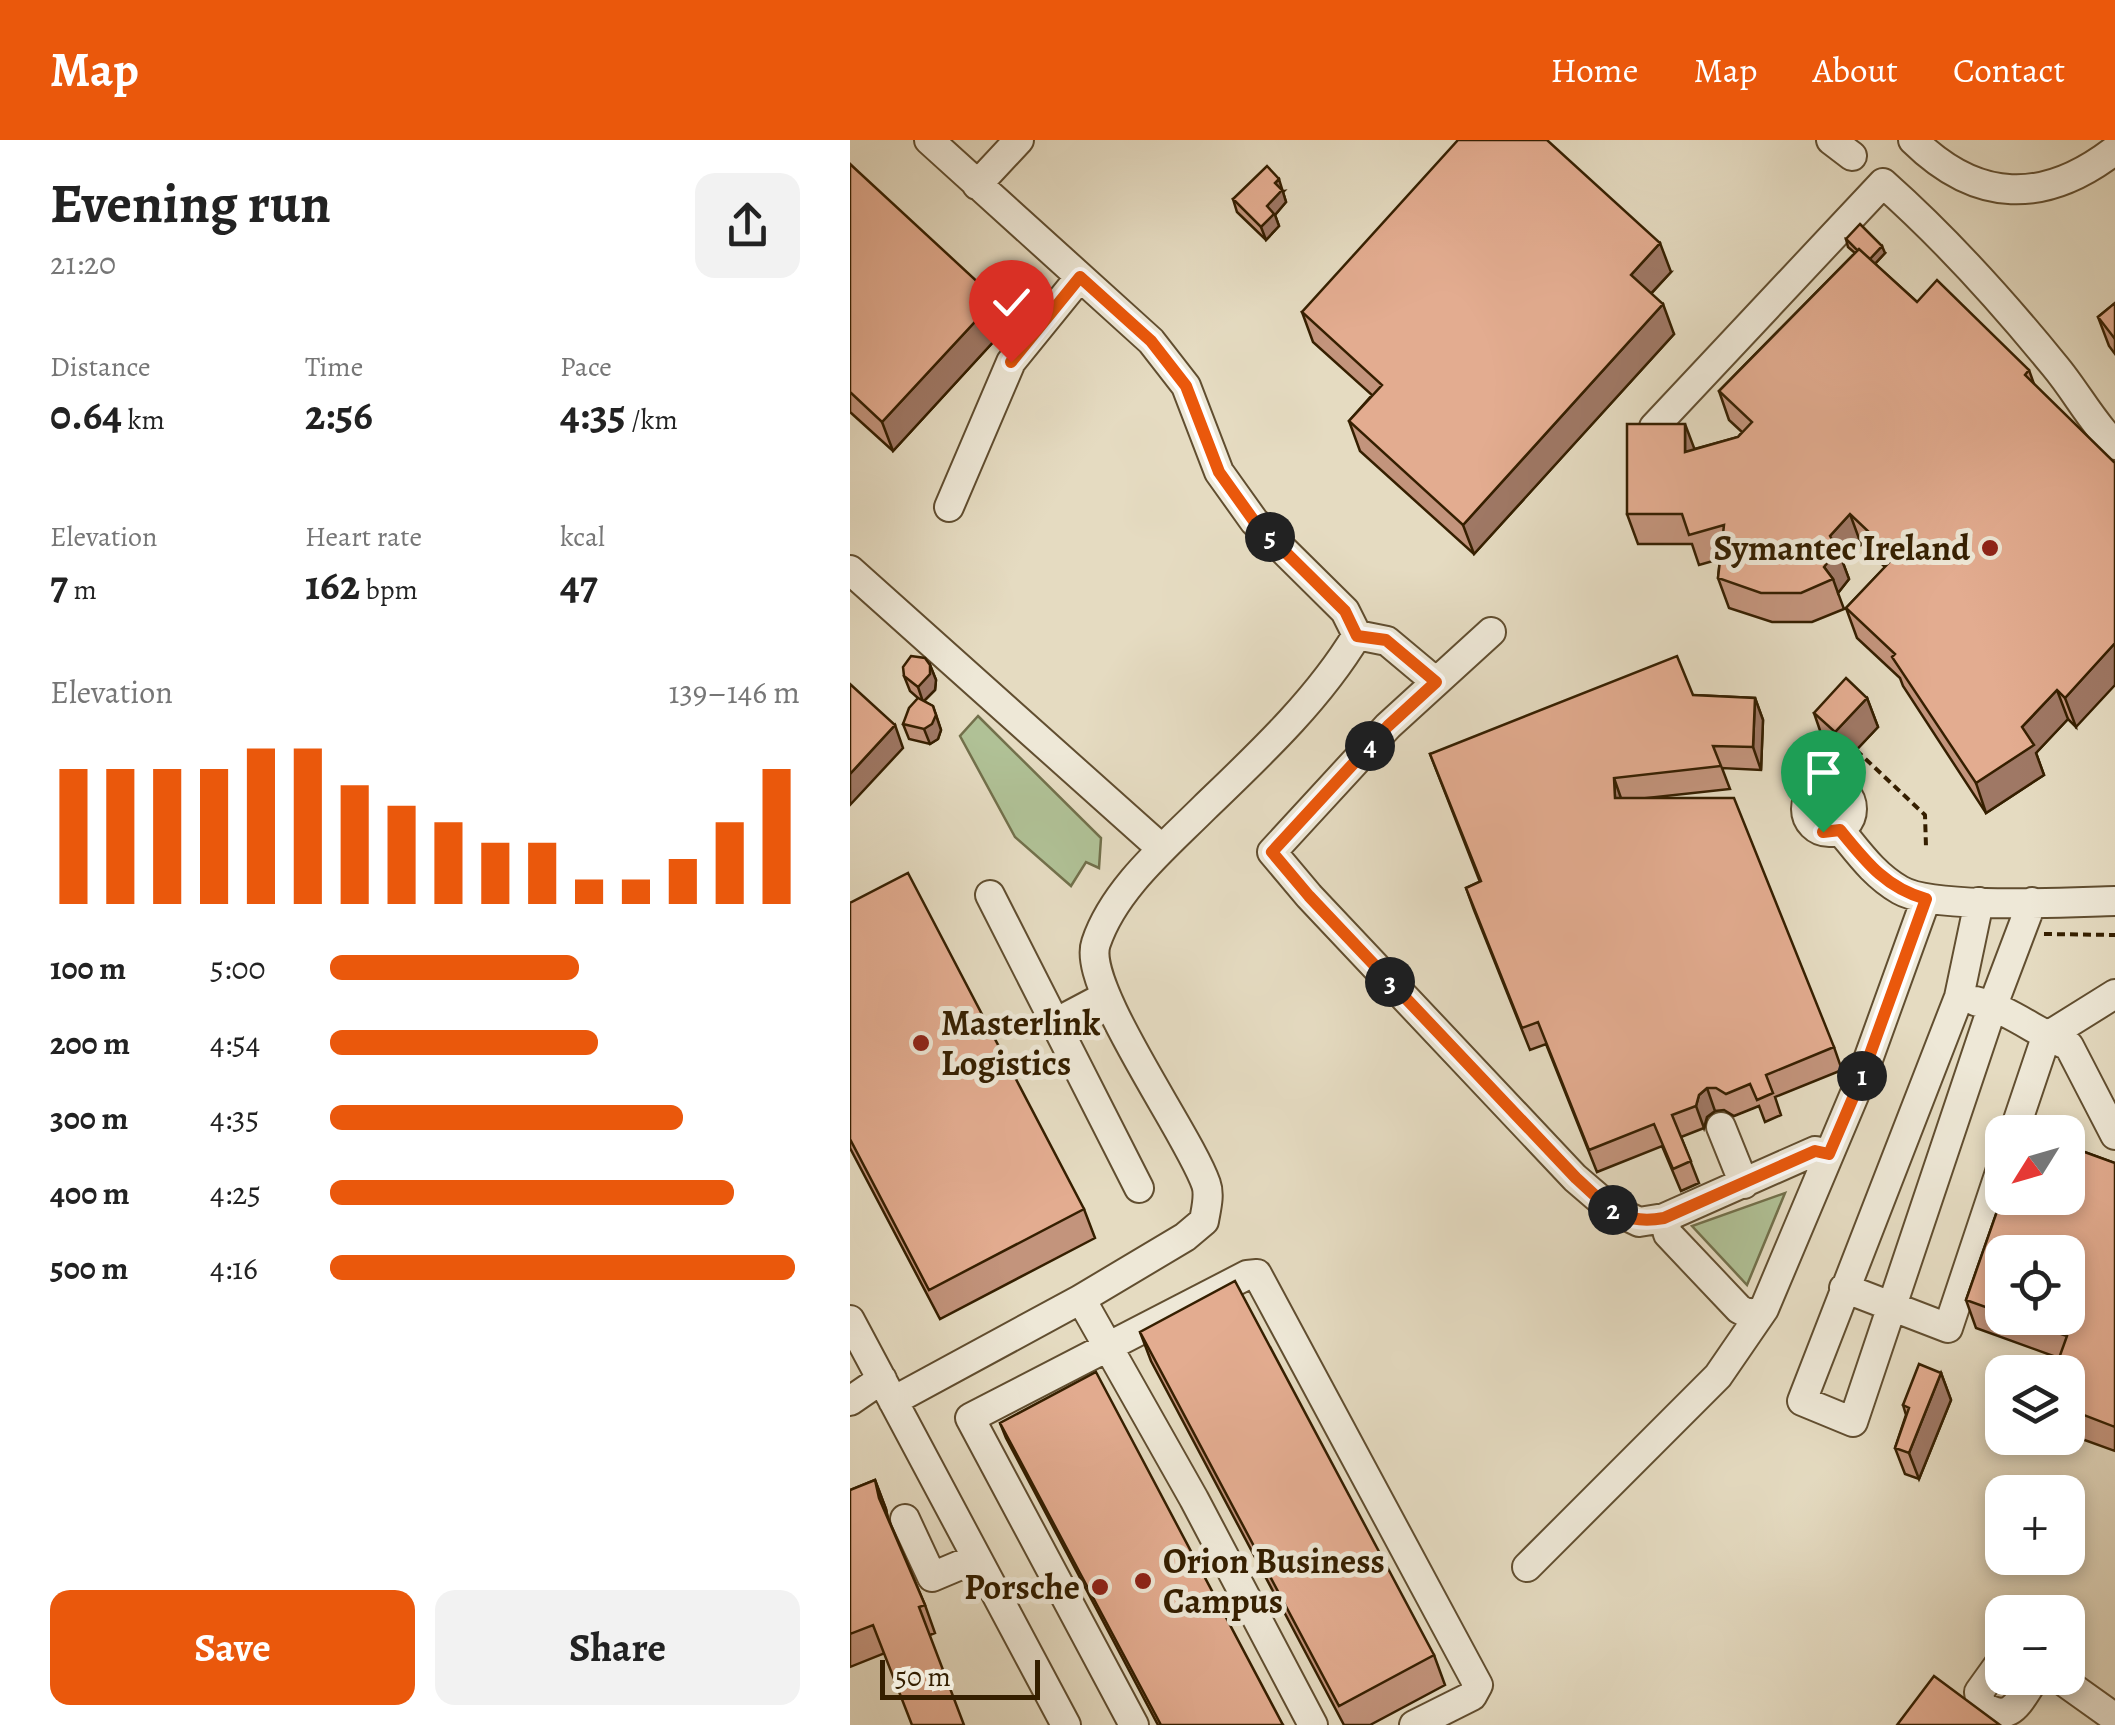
<!DOCTYPE html>
<meta charset="utf-8">
<style>
:root{--surface:#fff;--page:#f2f2f2;--text:#222;--muted:#767676;--accent:#ea580c}
body{margin:0;font-family:Alegreya,serif;background:var(--page);color:var(--text);height:100vh;display:flex;flex-direction:column;font-size:38px;white-space:nowrap}
*{box-sizing:border-box;margin:0}
p{font-size:32px;color:var(--muted)}
.icon{flex:none;width:55px;height:55px;fill:none;stroke:currentColor;stroke-width:2;stroke-linecap:round;stroke-linejoin:round}
.map{position:relative;flex:1;overflow:hidden}
.panel{display:flex;flex-direction:column;background:var(--surface);width:850px}
.panel>*{flex:none}
.needle{width:65px;rotate:233deg}
.buttons{position:absolute;left:1135px;top:975px;display:grid;gap:20px}
.buttons a{display:grid;place-items:center;width:100px;height:100px;border-radius:20px;background:var(--surface);box-shadow:0 5px 15px #0003;font-size:50px}
.scale{position:absolute;left:30px;bottom:25px;width:160px;box-sizing:border-box;padding-left:10px;border:5px solid #351f00;border-top:0;font-size:28px;line-height:35px;white-space:nowrap;color:#351f00;-webkit-text-stroke:8px #eee8d7;paint-order:stroke}
.pin{position:absolute;display:grid;place-items:center;width:85px;height:85px;color:#fff;margin:-102px -42px;border-radius:50% 50% 50% 0;rotate:-45deg;box-shadow:0 0 10px #0007}
.pin .icon{rotate:45deg}
.km{position:absolute;width:50px;height:50px;margin:-25px;border-radius:50%;background:#222;color:#fff;font-size:28px;line-height:50px;text-align:center}
.round{display:grid;place-items:center;flex:none;width:105px;height:105px;border-radius:20px;background:var(--page)}
.overview{display:flex;align-items:center;justify-content:space-between;height:170px;padding:0 50px}
h1{font-size:55px;font-weight:700;line-height:75px}
.stats{display:grid;grid-template-columns:repeat(3,1fr);gap:15px;height:170px;padding:10px 50px}
.stats div{display:grid;align-content:center}
.stats b{font-size:42px;font-weight:700}
.stats small{font-size:28px;font-weight:400}
.stats p{font-size:28px}
.chart{height:280px;padding:20px 50px}
.chart p{display:flex;justify-content:space-between}
.chart svg{width:100%;height:180px;margin-top:10px;stroke:var(--accent);stroke-width:6}
.cta{display:flex;gap:20px;margin-top:auto;padding:20px 50px}
.cta a{flex:1;height:115px;border-radius:20px;background:var(--accent);color:#fff;font-size:40px;font-weight:700;line-height:115px;text-align:center}
.cta a+a{background:var(--page);color:var(--text)}
ul{padding:0 50px;list-style:none;font-size:32px}
li{display:grid;grid-template-columns:160px 120px 1fr;align-items:center;height:75px}
li i{height:25px;border-radius:12px;background:var(--accent)}
header{display:flex;align-items:center;gap:60px;box-sizing:border-box;height:140px;padding:0 50px;background:var(--accent);color:#fff}
header strong{font-size:48px}
nav{display:flex;gap:55px;margin-inline-start:auto;font-size:35px}
main{display:flex;flex:1;min-height:0}
.map>svg:first-child{display:block}
</style>
<header>
<strong>Map</strong>
<nav><a>Home</a><a>Map</a><a>About</a><a>Contact</a></nav>
</header>
<main>
<section class="panel">
<div class="overview"><div><h1>Evening run</h1><p>21:20</p></div><a class="round"><svg class="icon" aria-label="share" viewBox="0 0 24 24"><path d="M12 15V3M7 8l5-5 5 5M5 13v7h14v-7"/></svg></a></div>
<div class="stats">
<div><p>Distance</p><b>0.64<small> km</small></b></div>
<div><p>Time</p><b>2:56</b></div>
<div><p>Pace</p><b>4:35<small> /km</small></b></div>
</div>
<div class="stats">
<div><p>Elevation</p><b>7<small> m</small></b></div>
<div><p>Heart rate</p><b>162<small> bpm</small></b></div>
<div><p>kcal</p><b>47</b></div>
</div>
<div class="chart"><p><span>Elevation</span>139–146 m</p>
<svg viewBox="0 0 160 44" preserveAspectRatio="none"><path d="M5 44V11M15 44V11M25 44V11M35 44V11M45 44V6M55 44V6M65 44V15M75 44V20M85 44V24M95 44V29M105 44V29M115 44V38M125 44V38M135 44V33M145 44V24M155 44V11"/></svg>
</div>
<ul>
<li><b>100 m</b>5:00<i style="width:53%"></i></li>
<li><b>200 m</b>4:54<i style="width:57%"></i></li>
<li><b>300 m</b>4:35<i style="width:75%"></i></li>
<li><b>400 m</b>4:25<i style="width:86%"></i></li>
<li><b>500 m</b>4:16<i style="width:99%"></i></li>
</ul>
<div class="cta"><a>Save</a><a>Share</a></div>
</section>
<div class="map">
<svg width="1265" height="1585" viewBox="0 0 1265 1585">
<rect width="100%" height="100%" fill="#e5dbc1"/>
<filter id="stains"><feTurbulence type="fractalNoise" baseFrequency=".002" numOctaves="4"/><feColorMatrix values="0 0 0 0 .2 0 0 0 0 .09 0 0 0 0 .02 0 0 0 .5 -.17"/></filter>
<radialGradient id="worn" r=".72"><stop offset=".6" stop-color="#630" stop-opacity="0"/><stop offset="1" stop-color="#630" stop-opacity=".3"/></radialGradient>
<path fill="#b0c196" stroke="#72704b" stroke-width="2.5" d="M 128,576 L 251,698 L 249,728 L 236,722 L 221,746 L 165,697 L 110,596 Z
M 935,1053 L 897,1145 L 842,1086 Z"/>
<g fill="none" stroke-linecap="round" stroke-linejoin="round">
<defs>
<path id="minor" d="M 981,0 L 1002,16
M 1063,0 C 1127,63 1194,65 1265,10
M 127,45 L 169,0
M 804,287 L 1033,43 C 1095,98 1151,160 1204,225 C 1226,251 1241,281 1265,305
M 99,367 L 161,222 L 230,137
M 0,430 L 312,709
M 641,492 L 538,586 L 422,712 L 459,756 L 725,1038 L 760,1068 L 789,1082 L 814,1078 L 965,1011 L 979,1014
M 507,495 L 537,501 L 586,542
M956 669a23 23 0 1 1 46 0a23 23 0 1 1-46 0Z
M 990,690 C 1009,713 1024,735 1050,750 C 1084,770 1220,762 1265,761
M 140,755 L 289,1048
M 1129,762 L 1109,857 L 952,1261 L 1003,1282 L 1143,865 L 1182,762
M 1125,861 C 1159,869 1187,893 1219,906 L 1265,995
M 205,883 L 256,856
M 871,987 L 894,1044
M 1164,992 L 1196,897 L 1265,854
M 814,1078 L 818,1094 L 889,1169 L 900,1175 L 914,1169 L 1011,939 L 1076,759
M 994,1148 L 1098,1188 L 1152,1026
M 231,1159 L 344,1359 L 463,1585
M 0,1180 L 216,1585
M 0,1261 L 32,1239
M 43,1261 L 231,1159 L 335,1097 L 354,1081 C 356,1069 360,1055 356,1044 C 339,994 231,846 246,803 C 264,749 316,706 355,667 C 409,615 468,560 507,495 L 495,471 L 404,381 L 369,332 L 336,246 L 301,201 L 79,0
M 55,1379 L 82,1437 L 127,1418
M 677,1427 L 868,1236 L 914,1169
M 1152,1520 L 1129,1552 L 1131,1565 C 1162,1585 1168,1562 1185,1538
M 1209,1538 L 1265,1578
M 284,1585 L 120,1278 L 397,1135 L 407,1134 L 628,1545 L 622,1556 L 564,1585"/>
</defs>
<use href="#minor" stroke="#614e30" stroke-width="32"/>
<path stroke="#351f00" stroke-width="4" stroke-dasharray="8 5" stroke-linecap="butt" d="M 1006,610 L 1075,675 L 1076,707
M 1194,794 L 1265,795"/>
<use href="#minor" stroke="#eee8d7" stroke-width="28"/>
</g>
<path fill="#c3947c" stroke="#351f00" stroke-width="2.5" fill-rule="evenodd" d="M 0,24 L 156,188 L 43,311 L 0,272 Z
M 434,51 L 433,52 L 436,62 L 425,75 L 429,86 L 416,100 L 387,72 L 383,59 Z
M 996,99 L 1035,113 L 1025,124 L 1067,162 L 1179,230 L 1184,244 L 1226,587 L 1218,579 L 1186,613 L 1194,635 L 1136,673 L 1053,546 L 1050,538 L 1007,498 L 996,468 L 1035,427 L 1011,404 L 993,423 L 999,439 L 988,453 L 994,469 L 962,482 L 922,482 L 879,468 L 868,438 L 870,419 L 849,425 L 842,404 L 788,404 L 777,374 L 844,309 L 888,297 L 892,292 L 879,280 L 869,251 L 1005,113 L 998,107 Z
M 821,132 L 801,154 L 824,194 L 624,414 L 510,311 L 499,281 L 522,255 L 463,202 L 452,172 Z
M 1265,163 L 1265,214 L 1259,206 L 1248,177 Z
M 80,525 L 86,540 L 85,550 L 74,561 L 83,566 L 91,590 L 88,599 L 80,604 L 59,599 L 53,584 L 68,558 L 60,551 L 54,536 Z
M 843,555 L 905,558 L 913,580 L 911,630 L 872,628 L 880,649 L 797,658 L 984,907 L 992,930 L 925,957 L 931,975 L 915,982 L 909,966 L 884,976 L 874,970 L 865,971 L 857,977 L 854,988 L 831,997 L 849,1043 L 831,1051 L 812,1006 L 747,1032 L 696,904 L 680,910 L 624,770 L 616,748 L 630,742 L 580,614 Z
M 1017,558 L 1028,587 L 995,622 L 974,602 L 964,573 Z
M 0,763 L 234,1069 L 245,1098 L 90,1179 L 0,1008 Z
M 1218,1006 L 1265,1023 L 1265,1311 L 1218,1294 L 1218,1232 L 1204,1232 L 1209,1218 L 1126,1188 L 1116,1160 L 1152,1057 L 1218,1058 ZM 1152,1112 L 1218,1112 L 1218,1178 L 1152,1178 Z
M 290,1192 L 584,1515 L 595,1545 L 520,1585 L 494,1585 L 301,1221 Z
M 1091,1233 L 1101,1260 L 1069,1339 L 1055,1334 L 1045,1308 L 1056,1275 L 1053,1265 Z
M 150,1283 L 433,1585 L 308,1585 L 156,1298 Z
M 25,1340 L 36,1369 L 38,1378 L 75,1465 L 85,1493 L 0,1527 L 0,1350 Z"/>
<path fill="#9f7865" stroke="#351f00" stroke-width="2.5" d="M 429,39 L 436,62 L 425,75 L 429,86 L 416,100 L 411,87 L 425,43 Z
M 810,103 L 821,132 L 791,164 L 781,135 Z
M 1032,106 L 1035,113 L 1021,128 L 1018,120 Z
M 146,159 L 156,188 L 43,311 L 32,282 Z
M 813,164 L 824,194 L 624,414 L 613,385 Z
M 835,284 L 846,313 L 835,312 Z
M 1000,374 L 1011,404 L 993,423 L 999,439 L 988,453 L 983,439 L 974,427 L 980,396 Z
M 1265,503 L 1265,545 L 1226,587 L 1215,558 Z
M 80,525 L 86,540 L 85,550 L 73,562 L 68,547 Z
M 1207,550 L 1218,579 L 1186,613 L 1194,635 L 1136,673 L 1126,643 L 1172,587 Z
M 905,558 L 913,580 L 911,630 L 903,607 Z
M 1017,558 L 1028,587 L 995,622 L 985,592 Z
M 86,575 L 91,590 L 88,599 L 80,604 L 74,589 Z
M 45,585 L 53,608 L 0,665 L 0,634 Z
M 764,638 L 772,661 L 765,658 Z
M 857,948 L 865,971 L 857,977 L 854,988 L 846,966 L 849,955 Z
M 1091,1233 L 1101,1260 L 1069,1339 L 1059,1313 Z
M 25,1340 L 36,1369 L 39,1386 L 29,1358 Z"/>
<path fill="#e3ac90" stroke="#351f00" stroke-width="2.5" d="M 608,0 L 697,0 L 810,103 L 781,135 L 813,164 L 613,385 L 499,281 L 532,245 L 452,172 Z
M 0,24 L 146,159 L 32,282 L 0,252 Z
M 417,26 L 429,39 L 425,43 L 432,50 L 417,66 L 424,74 L 411,87 L 383,59 Z
M 1010,84 L 1032,106 L 1020,119 L 1009,109 L 1007,110 L 996,99 Z
M 1009,109 L 1067,162 L 1087,140 L 1179,230 L 1175,235 L 1265,323 L 1265,503 L 1215,558 L 1207,550 L 1172,587 L 1184,605 L 1126,643 L 1042,517 L 1045,514 L 996,468 L 1051,410 L 1042,414 L 1000,374 L 980,396 L 988,410 L 974,427 L 983,439 L 951,453 L 911,453 L 868,438 L 874,385 L 839,395 L 832,374 L 777,374 L 777,284 L 835,284 L 835,312 L 888,297 L 902,282 L 869,251 Z
M 1265,163 L 1265,199 L 1248,177 Z
M 61,516 L 75,518 L 80,525 L 80,534 L 68,547 L 54,536 L 53,527 Z
M 827,516 L 843,555 L 905,558 L 903,607 L 863,606 L 871,626 L 764,638 L 765,658 L 884,658 L 984,907 L 916,935 L 923,953 L 907,960 L 900,944 L 876,954 L 866,948 L 857,948 L 849,955 L 846,966 L 822,975 L 841,1021 L 823,1029 L 804,984 L 739,1010 L 688,882 L 672,888 L 616,748 L 631,741 L 580,614 Z
M 996,538 L 1017,558 L 985,592 L 964,573 Z
M 0,544 L 45,585 L 0,634 Z
M 68,558 L 83,566 L 86,575 L 82,584 L 74,589 L 53,584 L 59,568 Z
M 58,733 L 234,1069 L 79,1150 L 0,999 L 0,763 Z
M 1218,1006 L 1265,1023 L 1265,1287 L 1218,1269 L 1218,1232 L 1204,1232 L 1217,1196 L 1165,1178 L 1218,1178 L 1218,1112 L 1152,1112 L 1152,1173 L 1116,1160 L 1152,1057 L 1218,1058 Z
M 385,1141 L 584,1515 L 489,1566 L 290,1192 Z
M 1069,1224 L 1091,1233 L 1059,1313 L 1045,1308 L 1059,1268 L 1053,1265 Z
M 246,1232 L 433,1585 L 311,1585 L 150,1283 Z
M 25,1340 L 29,1358 L 75,1465 L 69,1467 L 114,1585 L 62,1585 L 23,1485 L 0,1494 L 0,1350 Z
M 1084,1536 L 1150,1585 L 1047,1585 Z"/>
<g fill="none" stroke-linecap="round" stroke-linejoin="round">
<defs>
<path id="route" d="M 161,222 L 230,137 L 301,201 L 336,246 L 369,332 L 404,381 L 495,471 L 507,496 L 536,500 L 586,542 L 538,586 L 422,712 L 459,756 L 726,1038 C 756,1065 770,1086 814,1078 L 965,1011 L 979,1014 L 1011,939 L 1076,759 C 1036,748 1016,722 990,690 L 973,692"/>
</defs>
<use href="#route" stroke="#fff" stroke-width="20"/>
<use href="#route" stroke="#ea580c" stroke-width="12"/>
</g>
<g fill="#8f2418" stroke="#eee8d7" stroke-width="4">
<circle cx="1140" cy="408" r="10"/>
<circle cx="71" cy="903" r="10"/>
<circle cx="293" cy="1441" r="10"/>
<circle cx="250" cy="1447" r="10"/>
</g>
<g text-anchor="middle" stroke-width="10" stroke-linejoin="round" paint-order="stroke">
<g font-size="35" font-weight="bold" fill="#351f00" stroke="#eee8d7" text-anchor="end">
<text x="1120" y="420">Symantec Ireland</text>
<text x="91" y="895" text-anchor="start">Masterlink<tspan x="91" dy="40">Logistics</tspan></text>
<text x="313" y="1433" text-anchor="start">Orion Business<tspan x="313" dy="40">Campus</tspan></text>
<text x="230" y="1459">Porsche</text>
</g>
</g>
<rect width="100%" height="100%" filter="url(#stains)"/>
<rect width="100%" height="100%" fill="url(#worn)"/>
</svg>
<div class="buttons">
<a><svg class="needle" viewBox="-14 -14 28 28"><path d="M0-13l5 13h-10z" fill="#e53935"/><path d="M0 13l5-13h-10z" fill="#767676"/></svg></a>
<a><svg class="icon" aria-label="locate" viewBox="0 0 24 24"><circle cx="12" cy="12" r="6"/><path d="M12 2v4M12 18v4M2 12h4M18 12h4"/></svg></a>
<a><svg class="icon" aria-label="layers" viewBox="0 0 24 24"><path d="M12 4l9 5-9 5-9-5zM3 14l9 5 9-5"/></svg></a>
<a>+</a>
<a>−</a>
</div>
<div class="scale">50 m</div>
<div class="pin" style="left:973px;top:692px;background:#1e9e55"><svg class="icon" aria-label="arrive" viewBox="0 0 24 24"><path d="M6 21V4h12l-3 4 3 4H6"/></svg></div>
<div class="pin" style="left:161px;top:222px;background:#d93025"><svg class="icon" aria-label="check" viewBox="0 0 24 24"><path d="M5 12l5 5 9-10"/></svg></div>
<b class="km" style="left:1012px;top:936px">1</b>
<b class="km" style="left:763px;top:1070px">2</b>
<b class="km" style="left:540px;top:842px">3</b>
<b class="km" style="left:520px;top:606px">4</b>
<b class="km" style="left:420px;top:397px">5</b>
</div>
</main>
